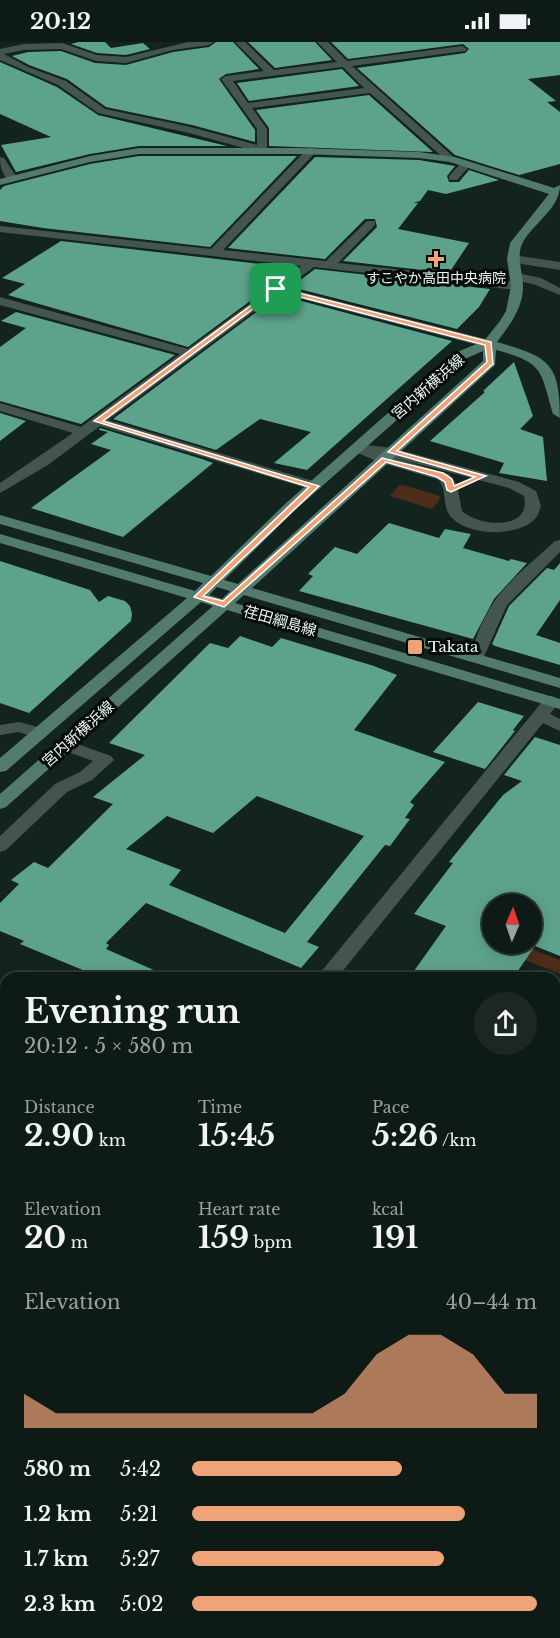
<!DOCTYPE html>
<meta charset="utf-8">
<style>
:root{--surface:#0e1a16;--page:#1c2723;--text:#f1f3f6;--muted:#9ba1a1;--line:#2e3835;--accent:#f0a278}
body{margin:0;font-family:"Libre Baskerville","Noto Sans JP",serif;background:var(--page);color:var(--text);height:100vh;display:flex;flex-direction:column;font-size:22px;white-space:nowrap}
*{box-sizing:border-box;margin:0}
p{font-size:20px;color:var(--muted)}
.icon{flex:none;width:33px;height:33px;fill:none;stroke:currentColor;stroke-width:2;stroke-linecap:round;stroke-linejoin:round}
.map{position:relative;flex:1;overflow:hidden}
.panel{position:absolute;left:0px;top:930px;width:561px;height:666px;display:flex;flex-direction:column;background:var(--surface);border-radius:18px 18px 0 0;box-shadow:0 3px 15px #0003,0 0 0 2px var(--line)}
.panel>*{flex:none}
.needle{width:39px;rotate:2deg}
.controls{position:absolute;left:482px;top:852px;display:grid;gap:12px}
.controls a{display:grid;place-items:center;width:60px;height:60px;border-radius:50%;background:var(--surface);box-shadow:0 3px 15px #0003,0 0 0 2px var(--line);font-size:30px}
.pin{position:absolute;display:grid;place-items:center;width:51px;height:51px;color:#fff;margin:-26px;border-radius:12px;box-shadow:0 3px 9px #0006}
.round{display:grid;place-items:center;flex:none;width:63px;height:63px;border-radius:32px;background:var(--page)}
.headline{display:flex;align-items:center;justify-content:space-between;height:102px;padding:0 24px}
h1{font-size:33px;font-weight:700;line-height:45px}
.figures{display:grid;grid-template-columns:repeat(3,1fr);gap:9px;height:102px;padding:6px 24px}
.figures div{display:grid;align-content:center}
.figures b{font-size:30px;font-weight:700}
.figures small{font-size:16px;font-weight:400}
.figures p{font-size:16px}
.chart{height:168px;padding:12px 24px}
.chart p{display:flex;justify-content:space-between}
.chart svg{width:100%;height:108px;margin-top:6px;fill:var(--accent);opacity:.7}
ul{padding:0 24px;list-style:none;font-size:20px}
li{display:grid;grid-template-columns:96px 72px 1fr;align-items:center;height:45px}
li i{height:15px;border-radius:8px;background:var(--accent)}
.status{display:flex;justify-content:space-between;align-items:center;height:42px;padding:0 30px;background:var(--surface);direction:ltr}
.status svg{height:16px;fill:currentColor}
.map>svg:first-child{display:block}
</style>
<div class="status"><b>20:12</b><svg viewBox="0 0 49 12"><path d="M0 12V9h3v3zM5 12V6h3v6zM10 12V3h3v9zM15 12V0h3v12zM26 1h20v11H26zM47 4h2v5h-2z"/></svg></div>
<div class="map">
<svg width="560" height="1596" viewBox="0 0 560 1596">
<rect width="100%" height="100%" fill="#13231e"/>
<path fill="#4d2c19" d="M 403,443 L 440,454 L 439,459 L 432,467 L 390,454 L 398,444 Z
M 453,890 L 492,902 L 519,902 L 560,918 L 560,932 Z"/>
<path fill="#13231e" d="M 555,1450 L 560,1453 L 560,1517 L 555,1514 Z"/>
<path fill="#5da38c" fill-rule="evenodd" d="M 78,0 L 105,0 L 111,6 L 143,1 L 150,7 L 126,13 L 97,11 L 71,2 Z
M 216,0 L 233,0 L 259,27 L 226,32 L 219,37 L 255,88 L 255,100 L 192,83 L 106,65 L 67,37 L 29,23 L 12,14 L 28,10 L 61,9 L 95,21 L 126,23 L 173,10 L 209,5 Z
M 248,0 L 315,0 L 332,18 L 275,26 Z
M 331,0 L 560,0 L 560,33 L 528,37 L 556,59 L 547,60 L 560,70 L 560,122 L 519,133 L 455,113 L 357,26 L 465,11 L 469,7 L 463,2 L 348,17 Z
M 0,20 L 57,45 L 98,73 L 227,104 L 139,104 L 90,112 L 16,130 L 1,103 L 51,95 L 0,72 Z
M 342,27 L 359,44 L 249,59 L 237,41 Z
M 369,53 L 433,110 L 269,104 L 269,86 L 256,68 Z
M 139,114 L 297,114 L 210,205 L 43,186 L 0,179 L 0,148 L 4,144 L 90,122 Z
M 315,115 L 419,118 L 455,124 L 447,134 L 449,140 L 459,140 L 469,128 L 499,138 L 446,152 L 428,148 L 420,159 L 413,161 L 418,161 L 398,187 L 469,201 L 449,231 L 343,219 L 377,185 L 375,177 L 365,177 L 325,217 L 228,206 Z
M 61,199 L 295,226 L 188,305 L 8,253 L 25,242 L 2,236 Z
M 315,227 L 490,247 L 479,265 L 457,287 L 291,245 Z
M 279,253 L 452,299 L 307,428 L 274,421 L 311,390 L 260,377 L 216,408 L 113,377 Z
M 16,270 L 175,313 L 81,382 L 0,359 L 0,305 L 26,286 L 1,279 Z
M 514,320 L 533,374 L 520,387 L 543,395 L 547,439 L 499,431 L 504,421 L 430,399 L 485,350 L 483,349 Z
M 0,371 L 26,379 L 0,399 Z
M 100,386 L 202,417 L 213,421 L 123,495 L 31,466 L 111,408 L 91,402 L 108,390 L 99,388 Z
M 389,481 L 439,496 L 445,487 L 471,492 L 463,506 L 509,519 L 511,517 L 527,521 L 494,557 L 473,597 L 299,549 L 313,534 L 308,532 L 335,505 L 357,512 Z
M 0,519 L 90,548 L 99,560 L 108,554 L 125,559 L 130,564 L 132,572 L 131,579 L 29,671 L 0,661 Z
M 560,521 L 560,558 L 536,593 L 560,601 L 560,623 L 495,604 L 492,602 L 509,564 L 547,526 L 554,528 Z
M 240,594 L 272,605 L 281,596 L 374,624 L 397,633 L 354,688 L 445,720 L 410,760 L 414,763 L 405,776 L 410,777 L 390,804 L 385,803 L 307,900 L 319,905 L 301,926 L 146,861 L 106,901 L 109,903 L 106,907 L 172,936 L 102,936 L 20,902 L 24,899 L 0,889 L 0,861 L 19,842 L 11,838 L 34,820 L 48,826 L 113,762 L 93,755 L 145,713 L 109,701 L 210,601 L 228,606 ZM 257,754 L 364,794 L 285,891 L 169,843 L 181,828 L 126,807 L 167,774 L 213,791 Z
M 478,660 L 524,674 L 513,688 L 515,689 L 485,727 L 433,710 Z
M 535,695 L 560,703 L 560,914 L 535,904 L 513,936 L 409,936 L 446,884 L 414,872 L 453,821 L 449,820 L 503,753 L 522,739 L 504,733 ZM 492,862 L 531,862 L 531,902 L 492,902 Z"/>
<g fill="none" stroke-linecap="round" stroke-linejoin="round">
<path fill="#44554f" fill-rule="evenodd" d="M 188,0 L 214,0 L 209,3 L 173,8 L 126,21 L 96,19 L 61,7 L 24,8 L 4,12 L 28,25 L 66,39 L 105,67 L 191,85 L 257,103 L 257,87 L 221,37 L 226,34 L 264,29 L 235,0 L 245,0 L 274,28 L 337,20 L 317,0 L 328,0 L 347,19 L 462,4 L 467,7 L 465,9 L 352,24 L 456,117 L 455,119 L 447,119 L 370,51 L 252,66 L 267,87 L 267,108 L 262,111 L 189,91 L 98,71 L 58,43 L 0,18 L 0,7 L 24,2 L 62,1 L 97,13 L 126,15 ZM 343,25 L 364,46 L 248,61 L 233,39 Z
M 311,106 L 315,107 L 315,111 L 223,208 L 326,219 L 367,179 L 375,179 L 375,183 L 338,221 L 517,240 L 523,244 L 517,248 L 314,225 L 286,246 L 494,299 L 495,302 L 494,305 L 489,306 L 279,251 L 108,378 L 320,441 L 322,444 L 320,447 L 310,447 L 100,384 L 48,423 L 0,451 L 0,441 L 73,391 L 0,369 L 0,361 L 81,385 L 180,312 L 0,263 L 0,255 L 188,307 L 301,224 L 0,190 L 0,184 L 211,207 L 307,107 Z
M 0,115 L 4,116 L 18,137 L 16,139 L 8,139 C 2,130 0,126 0,115 Z
M 466,119 L 470,120 L 470,124 L 457,138 L 449,138 L 449,134 L 462,120 Z
M 513,213 L 560,220 L 560,228 L 509,220 L 509,214 Z
M 517,231 L 541,236 L 560,246 L 560,253 L 533,242 L 513,238 L 513,232 Z
M 358,402 L 392,406 L 519,440 L 536,449 L 541,464 C 539,469 538,474 535,477 C 517,495 471,494 453,477 C 441,467 448,450 439,438 L 379,420 L 353,409 L 351,406 ZM 388,414 L 509,446 L 524,454 C 532,489 479,485 462,469 L 457,443 L 449,432 Z
M 560,498 L 560,510 L 507,563 L 482,619 L 470,619 L 468,616 C 475,600 480,583 489,568 C 505,540 532,521 555,499 Z
M 552,654 L 560,659 L 550,672 L 560,677 L 560,689 L 543,681 L 337,936 L 316,936 L 546,655 Z
M 19,680 L 45,687 L 47,691 L 45,695 L 39,696 L 18,690 L 0,693 L 0,683 Z
M 66,698 L 111,714 L 114,718 L 92,738 L 67,750 L 6,808 L 0,810 L 0,794 L 55,742 L 80,730 L 93,719 L 60,707 L 58,703 L 60,699 Z
M 6,1328 L 6,1353 L 0,1355 L 0,1330 Z
M 560,1421 L 560,1450 L 555,1452 L 555,1423 Z
M 460,1590 L 487,1590 L 485,1596 L 458,1596 Z"/>
<path fill="#527a6d" fill-rule="evenodd" d="M 139,106 L 299,106 L 419,110 L 455,115 L 554,146 L 560,143 C 560,166 534,181 523,200 C 516,213 522,228 523,242 C 524,265 510,283 497,300 C 548,315 560,320 560,376 L 553,372 C 540,327 544,321 496,308 L 495,323 L 252,546 L 560,636 L 560,646 L 244,553 L 235,561 L 560,657 L 560,667 L 227,568 L 6,765 L 0,767 L 0,752 L 213,564 L 201,560 L 6,729 L 0,730 L 0,716 L 187,556 L 0,501 L 0,492 L 195,549 L 203,541 L 0,482 L 0,473 L 211,534 L 285,462 L 457,310 L 484,299 L 500,279 L 506,269 L 511,244 L 507,217 L 510,201 L 549,152 L 450,120 L 419,116 L 299,112 L 139,112 L 90,120 L 0,143 L 0,137 L 90,114 ZM 483,309 L 483,319 L 238,542 L 224,538 L 295,468 L 467,316 ZM 217,545 L 230,549 L 222,557 L 209,553 Z"/>
</g>
<path fill="#f0a278" stroke="#fff" stroke-width="1.5" fill-rule="evenodd" d="M 276,245 L 491,300 L 493,322 L 397,409 L 486,434 L 451,450 L 447,448 L 445,440 L 437,435 L 386,420 L 224,565 L 194,555 L 309,445 L 94,379 ZM 277,249 L 485,303 L 487,320 L 388,410 L 475,435 L 454,444 L 452,437 L 443,431 L 382,416 L 223,559 L 203,554 L 319,444 L 103,379 Z"/>
<g fill="#f0a278" stroke="#050b08" stroke-width="2">
<path d="M433 208h6v6h6v6h-6v6h-6v-6h-6v-6h6z"/>
<rect x="407" y="597" width="16" height="16" rx="3"/>
</g>
<g text-anchor="middle" stroke-width="6" stroke-linejoin="round" paint-order="stroke">
<g font-size="14" fill="#ecf7f3" stroke="#050b08">
<text x="436" y="241">すこやか高田中央病院</text>
</g>
<g font-size="15" fill="#ecf7f3" stroke="#050b08">
<text transform="translate(428 345) rotate(-41)" y="5">宮内新横浜線</text>
<text transform="translate(280 579) rotate(16)" y="5">荏田綱島線</text>
<text transform="translate(78 692) rotate(-42)" y="5">宮内新横浜線</text>
</g>
<g font-size="15" fill="#ecf7f3" stroke="#050b08" text-anchor="start">
<text x="428" y="610">Takata</text>
</g>
</g>
</svg>
<div class="controls">
<a><svg class="needle" viewBox="-14 -14 28 28"><path d="M0-13l5 13h-10z" fill="#e53935"/><path d="M0 13l5-13h-10z" fill="#9ba1a1"/></svg></a>
</div>
<div class="pin" style="left:276px;top:247px;background:#1e9e55"><svg class="icon" aria-label="arrive" viewBox="0 0 24 24"><path d="M6 21V4h12l-3 4 3 4H6"/></svg></div>
<section class="panel">
<div class="headline"><div><h1>Evening run</h1><p>20:12 · 5 × 580 m</p></div><a class="round"><svg class="icon" aria-label="share" viewBox="0 0 24 24"><path d="M12 15V3M7 8l5-5 5 5M5 13v7h14v-7"/></svg></a></div>
<div class="figures">
<div><p>Distance</p><b>2.90<small> km</small></b></div>
<div><p>Time</p><b>15:45</b></div>
<div><p>Pace</p><b>5:26<small> /km</small></b></div>
</div>
<div class="figures">
<div><p>Elevation</p><b>20<small> m</small></b></div>
<div><p>Heart rate</p><b>159<small> bpm</small></b></div>
<div><p>kcal</p><b>191</b></div>
</div>
<div class="chart"><p><span>Elevation</span>40–44 m</p>
<svg viewBox="0 0 160 44" preserveAspectRatio="none"><path d="M0 44V30L10 38L20 38L30 38L40 38L50 38L60 38L70 38L80 38L90 38L100 30L110 14L120 6L130 6L140 14L150 30L160 30V44z"/></svg>
</div>
<ul>
<li><b>580 m</b>5:42<i style="width:61%"></i></li>
<li><b>1.2 km</b>5:21<i style="width:79%"></i></li>
<li><b>1.7 km</b>5:27<i style="width:73%"></i></li>
<li><b>2.3 km</b>5:02<i style="width:100%"></i></li>
</ul>
</section>
</div>
